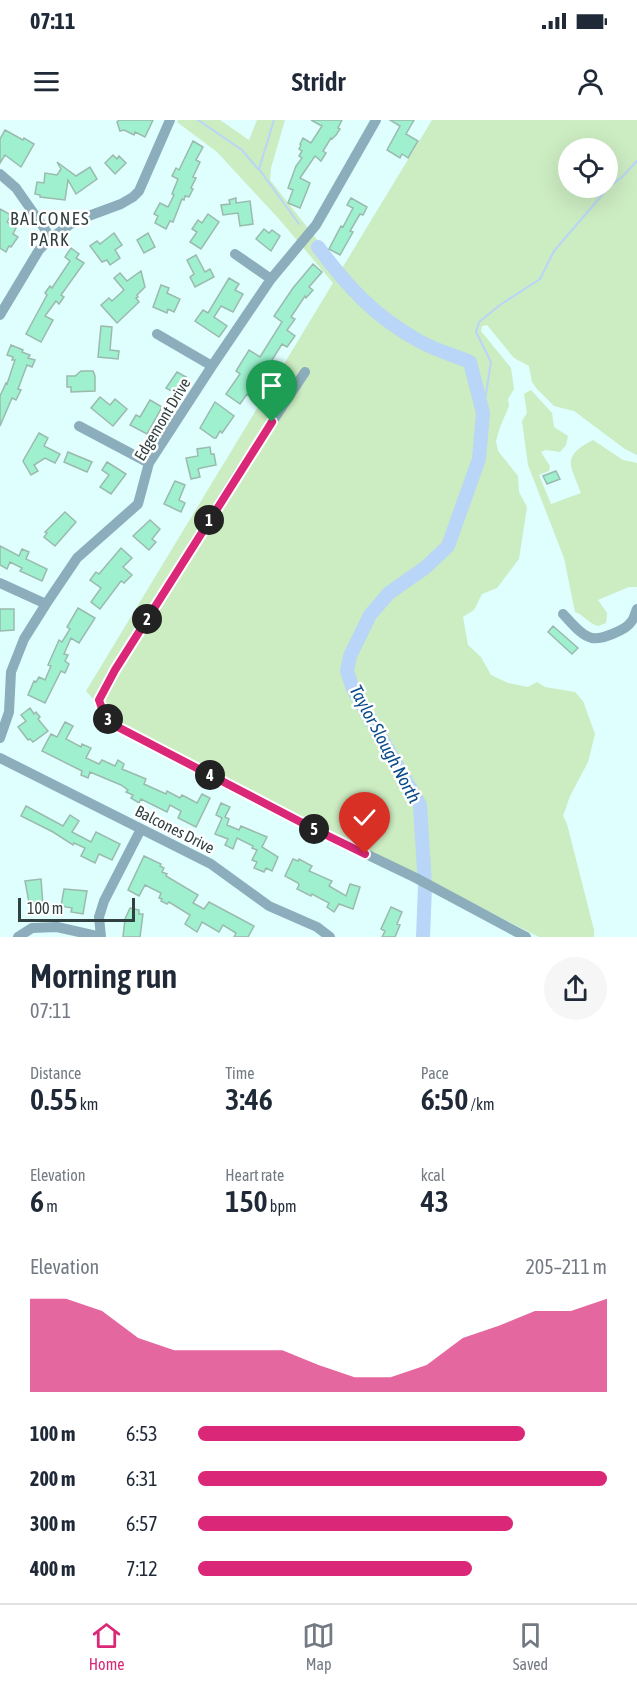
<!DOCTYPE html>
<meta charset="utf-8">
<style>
:root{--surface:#fff;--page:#f6f6f7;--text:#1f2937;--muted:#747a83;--line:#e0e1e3;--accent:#db2777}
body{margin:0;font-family:"Asap Condensed",sans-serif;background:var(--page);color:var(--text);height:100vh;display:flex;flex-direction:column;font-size:22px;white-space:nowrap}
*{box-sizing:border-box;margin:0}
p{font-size:20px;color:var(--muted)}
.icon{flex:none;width:33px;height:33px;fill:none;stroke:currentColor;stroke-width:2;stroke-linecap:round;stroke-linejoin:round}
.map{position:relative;height:817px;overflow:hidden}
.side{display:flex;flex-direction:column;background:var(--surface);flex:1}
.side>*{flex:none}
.controls{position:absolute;left:558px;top:18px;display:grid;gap:12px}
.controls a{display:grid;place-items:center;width:60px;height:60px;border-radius:50%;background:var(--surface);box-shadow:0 6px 24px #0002;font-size:30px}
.scale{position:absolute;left:18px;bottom:15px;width:117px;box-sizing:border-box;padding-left:6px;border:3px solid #314040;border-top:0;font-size:16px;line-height:21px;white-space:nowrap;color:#314040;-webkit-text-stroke:4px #fff;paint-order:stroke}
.pin{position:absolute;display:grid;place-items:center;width:51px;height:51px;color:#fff;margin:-62px -26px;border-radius:50% 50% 50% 0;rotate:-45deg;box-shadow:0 0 6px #0007}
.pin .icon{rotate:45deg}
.km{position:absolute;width:30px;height:30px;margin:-15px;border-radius:50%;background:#222;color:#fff;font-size:16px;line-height:30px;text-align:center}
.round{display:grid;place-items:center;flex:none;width:63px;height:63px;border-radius:32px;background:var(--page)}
.headline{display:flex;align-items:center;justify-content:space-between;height:102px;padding:0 30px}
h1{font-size:33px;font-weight:600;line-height:45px}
.stats{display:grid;grid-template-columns:repeat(3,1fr);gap:9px;height:102px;padding:6px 30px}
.stats div{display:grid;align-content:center}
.stats b{font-size:30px;font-weight:600}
.stats small{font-size:16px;font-weight:400}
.stats p{font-size:16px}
.chart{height:168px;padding:12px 30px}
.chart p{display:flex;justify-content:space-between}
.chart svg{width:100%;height:108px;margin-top:6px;fill:var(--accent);opacity:.7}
ul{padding:0 30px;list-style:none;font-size:20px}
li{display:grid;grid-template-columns:96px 72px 1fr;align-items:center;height:45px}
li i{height:15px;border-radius:8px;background:var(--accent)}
.status{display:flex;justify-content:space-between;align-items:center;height:42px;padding:0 30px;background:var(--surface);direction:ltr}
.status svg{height:16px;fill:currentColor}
header{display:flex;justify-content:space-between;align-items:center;height:78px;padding:0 30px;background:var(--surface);font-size:27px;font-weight:600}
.dock{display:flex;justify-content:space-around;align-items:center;height:84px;border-top:2px solid var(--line);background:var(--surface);font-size:16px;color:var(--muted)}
.dock a{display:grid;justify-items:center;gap:3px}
.dock .on{color:var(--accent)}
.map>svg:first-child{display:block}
</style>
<div class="status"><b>07:11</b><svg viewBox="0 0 49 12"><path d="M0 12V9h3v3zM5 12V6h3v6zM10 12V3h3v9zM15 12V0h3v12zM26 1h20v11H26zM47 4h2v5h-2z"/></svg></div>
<header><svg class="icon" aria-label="menu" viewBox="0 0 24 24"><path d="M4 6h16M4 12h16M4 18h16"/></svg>Stridr<svg class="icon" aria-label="person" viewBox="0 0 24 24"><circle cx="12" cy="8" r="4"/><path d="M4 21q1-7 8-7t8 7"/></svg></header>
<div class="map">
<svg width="637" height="817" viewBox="0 0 637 817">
<rect width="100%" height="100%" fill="#dffefe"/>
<path fill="#ccecc2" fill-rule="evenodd" d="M 178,0 L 220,0 L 249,20 L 257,0 L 285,0 L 271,48 L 270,60 L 341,150 L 432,0 L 637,0 L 637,335 L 625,329 L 574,291 L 554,286 L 537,269 L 532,262 L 529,246 L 514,238 L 487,205 L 482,206 L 481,211 L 511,248 L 514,269 L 508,279 L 509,286 L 500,307 L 496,321 L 498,331 L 518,356 L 519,372 L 527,387 L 519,439 L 497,468 L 482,474 L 474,490 L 463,497 L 468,525 L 481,537 L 491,555 L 508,563 L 528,567 L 537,562 L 545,567 L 575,572 L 583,581 L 595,614 L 588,642 L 570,676 L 563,696 L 567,704 L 594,810 L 594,817 L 539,817 L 114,602 L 86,571 L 333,163 L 279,99 L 217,32 L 177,2 ZM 568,28 L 608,28 L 608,68 L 568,68 Z
M 531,270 L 552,293 L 554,307 L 568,316 L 566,325 L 560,332 L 546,330 L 541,332 L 550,346 L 549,351 L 539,355 L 551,384 L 581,373 C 571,345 560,337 593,320 L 623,340 L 637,343 L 637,467 L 629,467 L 598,480 L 607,493 L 606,503 L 598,506 C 588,503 584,495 575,492 L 564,438 L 528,345 L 522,301 L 527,293 L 524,274 Z"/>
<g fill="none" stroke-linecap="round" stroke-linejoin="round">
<path stroke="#b9d5f7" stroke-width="2" d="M 198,0 L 242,30 L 258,49
M 274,0 L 259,49 L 299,104
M 483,293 L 491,242 L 476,212 L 479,202 L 500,185 L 540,159 L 554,131 L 609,67 L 622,57 L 637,41"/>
<path stroke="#b9d5f7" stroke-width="14" d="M 318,127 C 348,167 374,196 419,221 C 435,230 453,235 470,242 L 483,293 L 479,339 L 448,426 L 426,447 L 389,473 L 370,495 L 350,536 L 347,551 L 353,569 L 420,685 L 425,766 L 423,817"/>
</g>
<path fill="#9ef0cf" stroke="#9bbaad" stroke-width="1.5" d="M 119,0 L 153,0 L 145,17 L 135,12 L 134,15 L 124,10 L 120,11 L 117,2 Z
M 311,0 L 342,0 L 338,8 L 340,9 L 336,15 L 332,19 L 331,18 L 323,31 L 326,33 L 321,41 L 315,36 L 300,58 L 310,63 L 300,88 L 288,83 L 293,70 L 288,68 L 296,46 L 302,38 L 299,36 L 302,31 L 299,29 L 301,25 L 300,24 L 303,18 L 311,23 L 322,6 Z
M 390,0 L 414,0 L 406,14 L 418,21 L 408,38 L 402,34 L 400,38 L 387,30 L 400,6 Z
M 5,10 L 23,20 L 24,18 L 34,24 L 21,47 L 5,35 L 0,43 L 0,19 Z
M 193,21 L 203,27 L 196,40 L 200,42 L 193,57 L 196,58 L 191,68 L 193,69 L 189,77 L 185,76 L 184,80 L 182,79 L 173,102 L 170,101 L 166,109 L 155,103 L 158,96 L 154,94 L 160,83 L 168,87 L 174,75 L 172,74 L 178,59 L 172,56 L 176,48 L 179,50 Z
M 113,35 L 117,39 L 119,36 L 126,43 L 115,54 L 105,43 Z
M 57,42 L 76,56 L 90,47 L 97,59 L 76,74 L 68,60 L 65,80 L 40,77 L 40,75 L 35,74 L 37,62 L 44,63 L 45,53 L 57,55 L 61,49 Z
M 236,78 L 236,83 L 250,81 L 253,104 L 240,106 L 238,93 L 223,95 L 221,85 L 230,84 L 229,80 Z
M 351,78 L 367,87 L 363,95 L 360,94 L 350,111 L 353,112 L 340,135 L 329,129 L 341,106 L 343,107 L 353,88 L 347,85 Z
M 0,89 L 11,95 L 7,102 L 16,108 L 13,114 L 18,117 L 11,127 L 9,126 L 6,132 L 0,128 Z
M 208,94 L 219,102 L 201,129 L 190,122 L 197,112 L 192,109 L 198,100 L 202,103 Z
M 264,109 L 269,113 L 272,110 L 280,116 L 271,131 L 256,119 Z
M 114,113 L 122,125 L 115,130 L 120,138 L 110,145 L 107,140 L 102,142 L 90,126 L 97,121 L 100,124 Z
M 148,113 L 155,127 L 144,133 L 137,120 Z
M 71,128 L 79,134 L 76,138 L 84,143 L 61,175 L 64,177 L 59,184 L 56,181 L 45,196 L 53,200 L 41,222 L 26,214 L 47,175 L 45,173 L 50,166 L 52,168 L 70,141 L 65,137 Z
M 196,135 L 205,152 L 210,149 L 214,157 L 195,167 L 190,157 L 194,154 L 187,140 Z
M 313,144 L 322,152 L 309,167 L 313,170 L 306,178 L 305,176 L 291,197 L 295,199 L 287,210 L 295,216 L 287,227 L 282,224 L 272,240 L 274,241 L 257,269 L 251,277 L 247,274 L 240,284 L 226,274 L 240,254 L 236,251 L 249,230 L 260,237 L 282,202 L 274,196 L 293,168 Z
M 141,151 L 145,167 L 137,175 L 138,177 L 136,178 L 139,182 L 117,203 L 101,185 L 109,178 L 112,181 L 124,170 L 114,158 L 120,153 L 127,161 Z
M 229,158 L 239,164 L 235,170 L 243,174 L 233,192 L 221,186 L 214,197 L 227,206 L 219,217 L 195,201 L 203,190 L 208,193 Z
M 161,165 L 169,168 L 167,173 L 180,179 L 174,192 L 168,189 L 167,193 L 153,187 Z
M 101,206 L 112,207 L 110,230 L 119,231 L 118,239 L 98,237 Z
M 11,225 L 23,230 L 22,232 L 30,235 L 28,238 L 35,240 L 32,247 L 27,245 L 18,269 L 21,270 L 16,280 L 12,278 L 0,306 L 0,276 L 6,263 L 7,264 L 15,240 L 12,240 L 13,237 L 7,235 Z
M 81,251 L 93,251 L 95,256 L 95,271 L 71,272 L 71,267 L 67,267 L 67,256 L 75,256 Z
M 177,252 L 186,257 L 175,273 L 166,268 Z
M 100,277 L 110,285 L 115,279 L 127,289 L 113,306 L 91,288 Z
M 150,280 L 162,287 L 147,314 L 130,305 L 136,295 L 140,297 Z
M 215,282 L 234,296 L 222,313 L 220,311 L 216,318 L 214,318 L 200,308 Z
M 39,313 L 48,318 L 44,326 L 60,334 L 55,343 L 45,338 L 34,345 L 38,351 L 31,355 L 23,341 Z
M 210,327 L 211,334 L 214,334 L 216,345 L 201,348 L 198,349 L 200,357 L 191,359 L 186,338 L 198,336 L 197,329 Z
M 68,332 L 92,342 L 87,352 L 64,342 Z
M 107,342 L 126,354 L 111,374 L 100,367 L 109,355 L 102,350 Z
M 556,351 L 560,359 L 547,364 L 543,356 Z
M 175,361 L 185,365 L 179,380 L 185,383 L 181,392 L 164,384 Z
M 65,392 L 76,402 L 55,426 L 44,417 L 47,413 L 45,412 Z
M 150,400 L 160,409 L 152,419 L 156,422 L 149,430 L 133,416 Z
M 0,426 L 19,436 L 22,429 L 29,432 L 26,439 L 47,449 L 42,461 L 20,451 L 22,448 L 10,442 L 7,449 L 0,445 Z
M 121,428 L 132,438 L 123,447 L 132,455 L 124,463 L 121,461 L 100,489 L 91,482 L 101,468 L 90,460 L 96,452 L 99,454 Z
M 78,488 L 95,498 L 79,523 L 71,518 L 64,534 L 68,535 L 65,541 L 69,544 L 65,553 L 61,551 L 45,583 L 28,575 L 34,561 L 36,562 L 39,557 L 45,560 L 51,546 L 48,545 L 59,520 L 62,522 L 70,509 L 67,507 Z
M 0,489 L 14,489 L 14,510 L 0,511 Z
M 553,506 L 578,528 L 572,534 L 548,512 Z
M 30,588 L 34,594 L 36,592 L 40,597 L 38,599 L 48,611 L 33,622 L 30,619 L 28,620 L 18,607 L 26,601 L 21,595 Z
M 65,602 L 73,606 L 66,619 L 81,627 L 82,624 L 91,628 L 86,638 L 99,644 L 102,640 L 115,646 L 118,640 L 124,644 L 122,649 L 146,659 L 144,664 L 166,674 L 167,671 L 180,678 L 182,675 L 197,683 L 202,674 L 210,678 L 196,707 L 178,698 L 181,691 L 170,685 L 167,692 L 141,679 L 139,683 L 131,678 L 133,675 L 126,672 L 128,670 L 121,665 L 90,652 L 88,658 L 81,655 L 82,651 L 42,631 L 51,614 L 57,617 Z
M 221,683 L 230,687 L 225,697 L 229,699 L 227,705 L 239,710 L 241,706 L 267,717 L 262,727 L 278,737 L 272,751 L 266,748 L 264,752 L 254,748 L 257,742 L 252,740 L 257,730 L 252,728 L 253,726 L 237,718 L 233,729 L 225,725 L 228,719 L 215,714 L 222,698 L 216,695 Z
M 26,686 L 63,706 L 70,695 L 79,701 L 72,712 L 91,722 L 96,712 L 120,724 L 112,740 L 99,734 L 95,743 L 81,736 L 85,728 L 74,723 L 73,725 L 53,712 L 21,696 Z
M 144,736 L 161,744 L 160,746 L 164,748 L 162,752 L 167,754 L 166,756 L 198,775 L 193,783 L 204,789 L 209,782 L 254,806 L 248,817 L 234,817 L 236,813 L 223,805 L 219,812 L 202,802 L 197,812 L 185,804 L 190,795 L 169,782 L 167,784 L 161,781 L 162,779 L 159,778 L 161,773 L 145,765 L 139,776 L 128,770 Z
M 293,739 L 298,741 L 299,739 L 312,746 L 309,751 L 332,761 L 329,766 L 346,776 L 350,764 L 360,767 L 353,789 L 339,784 L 334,792 L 327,787 L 329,783 L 312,774 L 311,776 L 297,769 L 299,765 L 298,763 L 285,756 Z
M 41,759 L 43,786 L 30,788 L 25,761 Z
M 64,769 L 87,771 L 83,794 L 71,792 L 72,788 L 61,786 Z
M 391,787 L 402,792 L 397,804 L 400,805 L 395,817 L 382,817 L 385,811 L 381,809 Z
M 130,788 L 139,790 L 139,794 L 143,794 L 140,817 L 123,817 L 125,799 Z"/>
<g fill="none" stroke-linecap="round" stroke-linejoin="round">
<path stroke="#8caebc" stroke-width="10" d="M 0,54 L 16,68 L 51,118
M 235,134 L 271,159
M 0,195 L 39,130 L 51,118 L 75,101 L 121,84 L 133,77 L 139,71 L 170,0
M 157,214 L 212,246
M 305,252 L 239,352 L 115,550 L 99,580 L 104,594 L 114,605 L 314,709 L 416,758 L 526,817
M 79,306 L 149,343
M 0,463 L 46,484
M 563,494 C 571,502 581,516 592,518 C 601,520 626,510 631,502 C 634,499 635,493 637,489
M 0,618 L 9,592 L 11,552 L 24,519 L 46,484 L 77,438 L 138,384 L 149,343 L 212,246 L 271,159 L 316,105 L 376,0
M 0,638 L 211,744 L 269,786 L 317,807 L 330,817
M 18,817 L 32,808 L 57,807 L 101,817
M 101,817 L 99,797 L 104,781 L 141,709"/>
</g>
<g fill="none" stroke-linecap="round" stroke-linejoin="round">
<defs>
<path id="route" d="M 272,302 L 115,550 L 99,580 L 104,594 L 114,605 L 314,709 L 365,734"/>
</defs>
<use href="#route" stroke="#fff" stroke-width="12"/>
<use href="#route" stroke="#db2777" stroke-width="8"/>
</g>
<g text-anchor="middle" stroke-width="5" stroke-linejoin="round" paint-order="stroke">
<g font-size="16" fill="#314040" stroke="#fff">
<text transform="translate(162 299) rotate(-59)" y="6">Edgemont Drive</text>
<text transform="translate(175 709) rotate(27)" y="6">Balcones Drive</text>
</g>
<g font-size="18" letter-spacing="1.5" fill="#314040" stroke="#fff">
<text x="50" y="105">BALCONES<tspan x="50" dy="21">PARK</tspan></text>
</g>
<g font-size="18" font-style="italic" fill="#084a8a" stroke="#fff">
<text transform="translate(385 624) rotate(62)" y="6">Taylor Slough North</text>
</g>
</g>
</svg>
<div class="controls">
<a><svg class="icon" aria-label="locate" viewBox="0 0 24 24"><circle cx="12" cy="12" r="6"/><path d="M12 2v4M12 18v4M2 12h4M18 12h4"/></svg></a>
</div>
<div class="scale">100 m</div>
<div class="pin" style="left:272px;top:302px;background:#1e9e55"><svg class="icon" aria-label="arrive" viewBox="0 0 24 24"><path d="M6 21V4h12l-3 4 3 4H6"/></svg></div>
<div class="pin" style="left:365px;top:734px;background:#d93025"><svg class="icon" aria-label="check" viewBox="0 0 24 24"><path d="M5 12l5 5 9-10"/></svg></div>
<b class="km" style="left:209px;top:400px">1</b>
<b class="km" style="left:147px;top:499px">2</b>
<b class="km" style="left:108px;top:599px">3</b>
<b class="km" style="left:210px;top:655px">4</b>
<b class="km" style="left:314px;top:709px">5</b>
</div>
<section class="side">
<div class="headline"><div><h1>Morning run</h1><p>07:11</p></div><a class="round"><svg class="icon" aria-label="share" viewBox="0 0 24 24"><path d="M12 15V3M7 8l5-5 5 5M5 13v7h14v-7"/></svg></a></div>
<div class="stats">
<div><p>Distance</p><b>0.55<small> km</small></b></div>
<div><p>Time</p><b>3:46</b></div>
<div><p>Pace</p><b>6:50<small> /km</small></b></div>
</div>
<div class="stats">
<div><p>Elevation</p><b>6<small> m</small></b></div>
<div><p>Heart rate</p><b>150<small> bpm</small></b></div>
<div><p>kcal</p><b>43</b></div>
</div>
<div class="chart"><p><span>Elevation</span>205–211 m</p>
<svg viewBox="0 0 160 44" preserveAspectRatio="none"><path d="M0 44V6L10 6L20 11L30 22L40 27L50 27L60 27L70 27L80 33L90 38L100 38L110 33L120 22L130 17L140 11L150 11L160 6V44z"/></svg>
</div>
<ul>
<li><b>100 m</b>6:53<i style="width:80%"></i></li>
<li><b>200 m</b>6:31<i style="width:100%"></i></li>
<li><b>300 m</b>6:57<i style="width:77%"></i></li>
<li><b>400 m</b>7:12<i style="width:67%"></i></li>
</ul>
</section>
<nav class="dock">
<a class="on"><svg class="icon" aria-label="home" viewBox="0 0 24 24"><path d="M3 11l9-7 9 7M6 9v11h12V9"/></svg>Home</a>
<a><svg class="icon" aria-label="map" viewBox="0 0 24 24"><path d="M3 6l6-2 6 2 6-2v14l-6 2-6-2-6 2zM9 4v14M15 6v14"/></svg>Map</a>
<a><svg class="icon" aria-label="saved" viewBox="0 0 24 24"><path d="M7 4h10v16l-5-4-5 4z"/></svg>Saved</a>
</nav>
